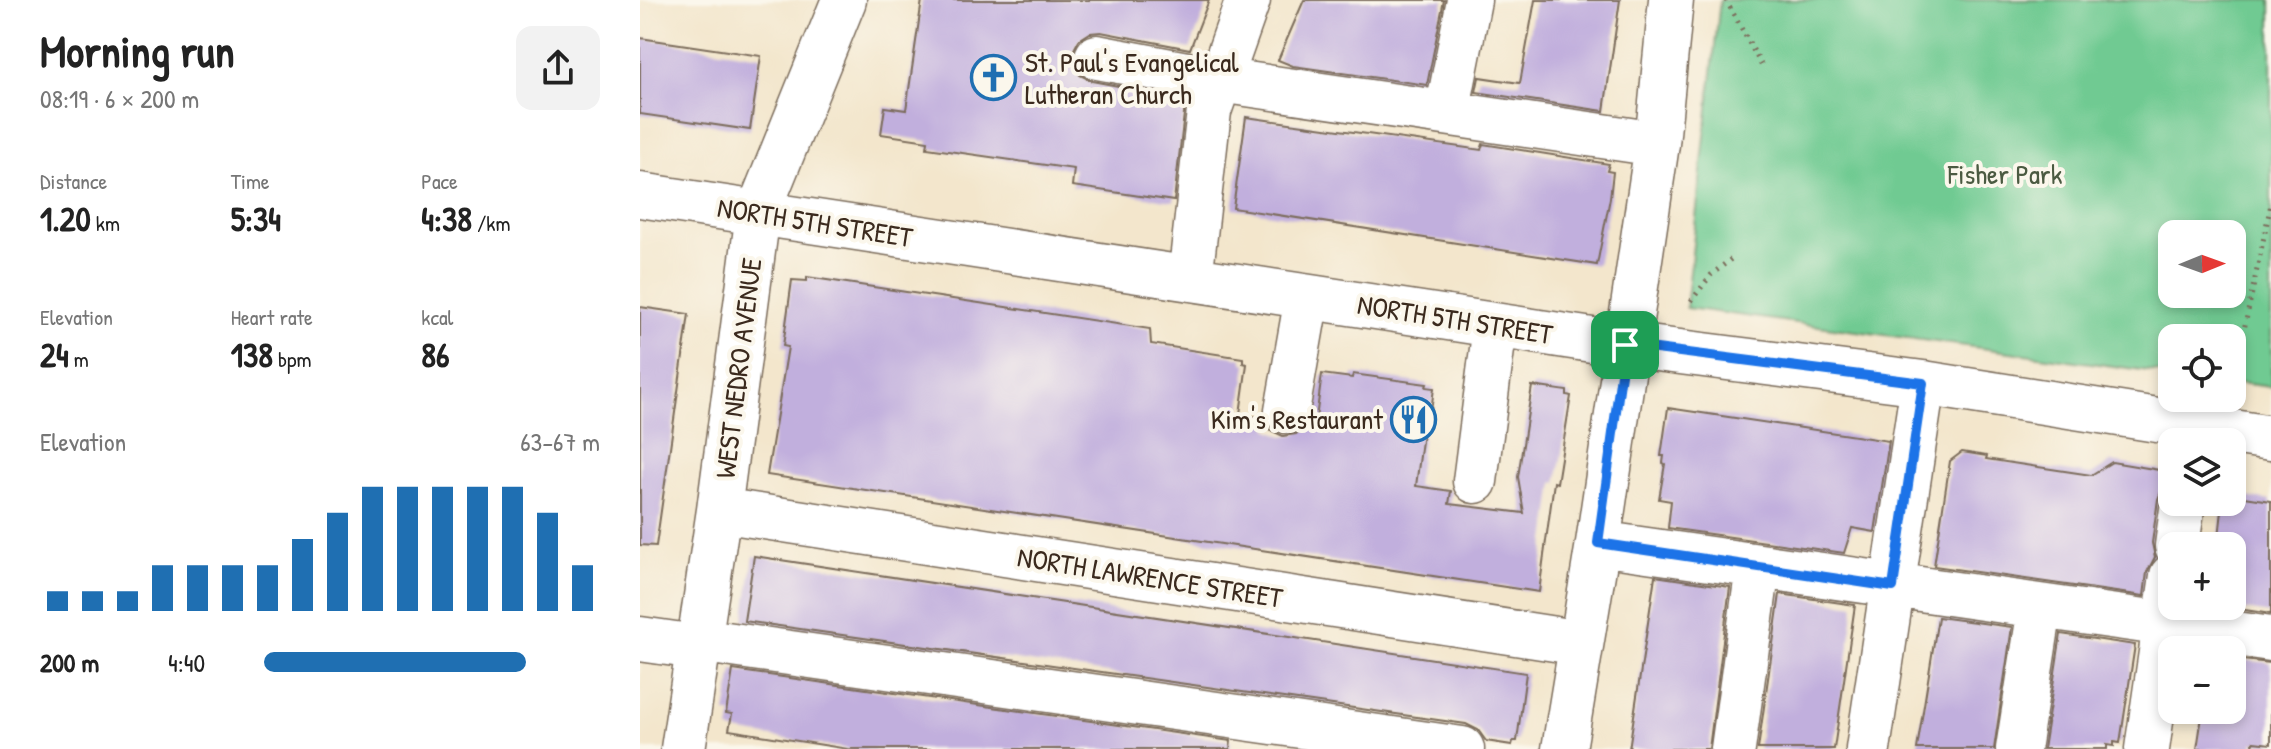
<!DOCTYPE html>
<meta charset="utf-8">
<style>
:root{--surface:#fff;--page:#f2f2f2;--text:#222;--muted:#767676;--accent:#1f6fb2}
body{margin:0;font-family:"Patrick Hand",sans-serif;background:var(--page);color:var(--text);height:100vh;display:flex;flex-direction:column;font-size:30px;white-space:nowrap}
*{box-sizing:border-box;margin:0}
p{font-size:26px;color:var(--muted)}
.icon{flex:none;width:44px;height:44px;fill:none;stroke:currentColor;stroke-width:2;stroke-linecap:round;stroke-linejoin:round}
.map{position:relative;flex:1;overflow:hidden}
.drawer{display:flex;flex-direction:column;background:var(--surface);width:640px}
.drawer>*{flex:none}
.needle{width:52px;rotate:89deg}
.controls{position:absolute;left:1518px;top:220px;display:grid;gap:16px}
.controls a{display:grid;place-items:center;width:88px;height:88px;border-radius:16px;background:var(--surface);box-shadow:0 4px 12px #0003;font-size:40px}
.pin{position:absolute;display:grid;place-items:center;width:68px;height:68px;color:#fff;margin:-34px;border-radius:16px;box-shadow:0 4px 12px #0006}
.round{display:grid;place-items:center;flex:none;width:84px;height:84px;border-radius:16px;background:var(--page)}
.headline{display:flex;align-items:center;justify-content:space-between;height:136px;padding:0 40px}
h1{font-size:44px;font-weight:800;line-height:60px}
.metrics{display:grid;grid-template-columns:repeat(3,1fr);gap:12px;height:136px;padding:8px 40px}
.metrics div{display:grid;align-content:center}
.metrics b{font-size:34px;font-weight:800}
.metrics small{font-size:22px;font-weight:400}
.metrics p{font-size:22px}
.chart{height:224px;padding:16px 40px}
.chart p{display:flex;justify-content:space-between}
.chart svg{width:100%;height:144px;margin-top:8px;stroke:var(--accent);stroke-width:6}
ul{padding:0 40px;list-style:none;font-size:26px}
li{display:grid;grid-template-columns:128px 96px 1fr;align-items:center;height:60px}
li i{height:20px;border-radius:10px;background:var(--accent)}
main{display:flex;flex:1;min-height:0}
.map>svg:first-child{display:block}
</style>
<main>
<section class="drawer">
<div class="headline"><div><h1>Morning run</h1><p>08:19 · 6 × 200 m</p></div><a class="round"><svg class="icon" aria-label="share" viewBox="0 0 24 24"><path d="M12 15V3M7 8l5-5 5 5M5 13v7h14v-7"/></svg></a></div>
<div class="metrics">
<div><p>Distance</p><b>1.20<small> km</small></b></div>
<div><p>Time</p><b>5:34</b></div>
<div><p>Pace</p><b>4:38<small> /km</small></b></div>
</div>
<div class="metrics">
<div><p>Elevation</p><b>24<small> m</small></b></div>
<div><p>Heart rate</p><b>138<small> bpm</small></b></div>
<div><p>kcal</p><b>86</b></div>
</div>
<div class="chart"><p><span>Elevation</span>63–67 m</p>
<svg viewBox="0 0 160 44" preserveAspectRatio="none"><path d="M5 44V38M15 44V38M25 44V38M35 44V30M45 44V30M55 44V30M65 44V30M75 44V22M85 44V14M95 44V6M105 44V6M115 44V6M125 44V6M135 44V6M145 44V14M155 44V30"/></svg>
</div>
<ul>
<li><b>200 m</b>4:40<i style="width:78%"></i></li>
</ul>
</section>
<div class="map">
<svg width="1631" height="749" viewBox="0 0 1631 749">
<rect width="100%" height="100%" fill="#fbf7ec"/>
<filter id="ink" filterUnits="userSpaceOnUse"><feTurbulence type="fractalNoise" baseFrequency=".0125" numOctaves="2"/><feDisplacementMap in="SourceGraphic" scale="16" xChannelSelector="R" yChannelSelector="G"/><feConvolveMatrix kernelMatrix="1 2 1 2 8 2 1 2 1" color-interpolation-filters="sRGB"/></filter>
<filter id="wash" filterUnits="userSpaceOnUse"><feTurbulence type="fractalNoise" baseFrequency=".006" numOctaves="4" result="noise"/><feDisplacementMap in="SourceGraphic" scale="32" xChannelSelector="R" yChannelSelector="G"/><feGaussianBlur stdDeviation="1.8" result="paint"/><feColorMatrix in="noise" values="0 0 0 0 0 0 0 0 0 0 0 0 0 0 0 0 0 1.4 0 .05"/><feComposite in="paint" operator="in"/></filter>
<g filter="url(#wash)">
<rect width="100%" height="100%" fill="#f3e6cc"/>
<path fill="#70ca92" stroke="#567a58" stroke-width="2" fill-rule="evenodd" d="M 1080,0 L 1631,0 L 1631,387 L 1592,382 L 1592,338 L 1532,338 L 1532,374 L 1046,308 ZM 1532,234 L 1592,234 L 1592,294 L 1532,294 Z"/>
<g id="blocks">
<path fill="#c1afdd" d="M 282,0 L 569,0 L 550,49 L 461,32 L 450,33 L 439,40 L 432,53 L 433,64 L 440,75 L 452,81 L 531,96 L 529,103 L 545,105 L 534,201 L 432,186 L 434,169 L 287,148 L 288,141 L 241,134 L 245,107 L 266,110 Z
M 664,0 L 804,0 L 787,85 L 653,66 L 638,60 Z
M 895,0 L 980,0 L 964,111 L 836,92 L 839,77 L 880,83 Z
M 0,38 L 121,56 L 110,130 L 0,114 Z
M 606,117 L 841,150 L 843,144 L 969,164 L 967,171 L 973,172 L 970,198 L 957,265 L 593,208 Z
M 167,277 L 510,329 L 511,344 L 603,358 L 603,363 L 607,364 L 600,414 L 623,418 L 630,430 L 643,436 L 656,434 L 667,425 L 675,426 L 682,374 L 712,378 L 713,374 L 787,384 L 786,387 L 794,388 L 790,419 L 785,418 L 776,486 L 811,491 L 809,504 L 884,513 L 878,477 L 892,386 L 927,391 L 927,395 L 931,396 L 917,483 L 914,482 L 899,592 L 127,475 L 148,347 L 143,346 L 152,280 L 167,281 Z
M 0,307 L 49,314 L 16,546 L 0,545 Z
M 1028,408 L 1249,441 L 1235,532 L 1212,528 L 1204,553 L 1028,528 L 1031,501 L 1019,499 L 1025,464 L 1023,463 L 1024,456 L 1021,456 Z
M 1322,452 L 1347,456 L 1346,459 L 1451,475 L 1472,462 L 1519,470 L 1528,483 L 1523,487 L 1518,499 L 1512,543 L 1515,557 L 1507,572 L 1504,596 L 1294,566 L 1310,461 Z
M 1592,495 L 1631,501 L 1631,614 L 1579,606 L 1592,606 L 1592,546 L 1578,546 L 1583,502 L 1592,502 Z
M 114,556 L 886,673 L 877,741 L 873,741 L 872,745 L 846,741 L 838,730 L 826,724 L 104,621 Z
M 1015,576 L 1090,587 L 1069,749 L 989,749 Z
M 1140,594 L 1215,605 L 1194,749 L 1118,749 Z
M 1298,617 L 1372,627 L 1354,749 L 1277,749 Z
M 1421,634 L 1495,645 L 1480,743 L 1474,742 L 1474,746 L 1467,745 L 1467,749 L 1403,749 Z
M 1592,659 L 1631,663 L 1631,744 L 1613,742 L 1614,749 L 1557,749 L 1563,710 L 1592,710 Z
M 93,670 L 591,741 L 590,749 L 208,749 L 89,730 L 92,714 L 86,713 Z"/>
</g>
</g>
<g filter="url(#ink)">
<use href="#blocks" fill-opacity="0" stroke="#7b6c5b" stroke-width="2"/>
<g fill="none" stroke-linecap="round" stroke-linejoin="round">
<defs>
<path id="minor" d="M 457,57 L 579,80 L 1017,144
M 807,113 L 829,0
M 0,195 L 985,345 L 1283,383 L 1631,438
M 550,279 L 569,111 L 608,0
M 647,411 L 667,297
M 835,481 L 855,326
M 79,510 L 941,643
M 958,543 L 1631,639
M 1537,546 L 1543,502
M 0,639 L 56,647
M 58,640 L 822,749
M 43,749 L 79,510 L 118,213 L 204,0
M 924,749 L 958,543 L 1017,144 L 1031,0
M 1093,749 L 1118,567
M 1228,749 L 1283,383
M 1378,749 L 1400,608
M 1507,749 L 1532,576"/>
</defs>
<use href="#minor" stroke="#7b6c5b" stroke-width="47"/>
<path stroke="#7b6c5b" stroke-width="5" stroke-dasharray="2 6" stroke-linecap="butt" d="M 1086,0 L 1124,70
M 1051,301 L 1071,275 L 1095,256
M 1593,381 L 1631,204"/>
<use href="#minor" stroke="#fff" stroke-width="44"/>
</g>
</g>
<g fill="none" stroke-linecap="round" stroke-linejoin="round" filter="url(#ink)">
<defs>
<path id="route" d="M 985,345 L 1283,383 L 1253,587 L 958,543 Z"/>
</defs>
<use href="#route" stroke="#fff" stroke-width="16"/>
<use href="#route" stroke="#1a73e8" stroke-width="10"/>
</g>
<defs>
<symbol id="church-ring" viewBox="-11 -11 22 22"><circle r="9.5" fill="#fbf7ec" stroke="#1f6fb2" stroke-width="1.5"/><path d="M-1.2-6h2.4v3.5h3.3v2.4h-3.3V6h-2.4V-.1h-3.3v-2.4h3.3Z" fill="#1f6fb2"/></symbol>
<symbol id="restaurant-ring" viewBox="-11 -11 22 22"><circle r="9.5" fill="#fbf7ec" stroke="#1f6fb2" stroke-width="1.5"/><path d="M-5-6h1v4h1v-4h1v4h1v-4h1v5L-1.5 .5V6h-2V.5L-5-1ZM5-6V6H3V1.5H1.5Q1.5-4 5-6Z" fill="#1f6fb2"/></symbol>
</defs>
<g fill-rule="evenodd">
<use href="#church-ring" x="328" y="52" width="51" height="51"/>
<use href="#restaurant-ring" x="748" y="394" width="51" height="51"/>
</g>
<g text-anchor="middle" stroke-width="8" stroke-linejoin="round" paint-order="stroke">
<g font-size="28" fill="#3b2a1e" stroke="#fbf7ec" text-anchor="start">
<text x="385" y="72">St. Paul's Evangelical<tspan x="385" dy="32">Lutheran Church</tspan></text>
<text x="743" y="429" text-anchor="end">Kim's Restaurant</text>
</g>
<g font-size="28" fill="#4b5a41" stroke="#fbf7ec">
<text x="1365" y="184">Fisher Park</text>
</g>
<g font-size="28" fill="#3b2a1e" stroke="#fbf7ec">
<text transform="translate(175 222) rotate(9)" y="10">NORTH 5TH STREET</text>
<text transform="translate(815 319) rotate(9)" y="10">NORTH 5TH STREET</text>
<text transform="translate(98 368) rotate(-83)" y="10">WEST NEDRO AVENUE</text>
<text transform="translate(510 577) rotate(9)" y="10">NORTH LAWRENCE STREET</text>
</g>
</g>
</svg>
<div class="controls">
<a><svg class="needle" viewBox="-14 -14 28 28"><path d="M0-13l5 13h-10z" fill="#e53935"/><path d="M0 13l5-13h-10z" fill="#767676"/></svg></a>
<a><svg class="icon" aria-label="locate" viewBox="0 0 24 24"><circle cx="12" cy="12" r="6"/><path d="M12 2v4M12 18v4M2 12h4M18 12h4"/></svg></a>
<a><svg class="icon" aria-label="layers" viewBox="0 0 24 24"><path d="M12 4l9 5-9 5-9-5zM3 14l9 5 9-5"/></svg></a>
<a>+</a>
<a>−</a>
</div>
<div class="pin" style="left:985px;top:345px;background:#1e9e55"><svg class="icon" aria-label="arrive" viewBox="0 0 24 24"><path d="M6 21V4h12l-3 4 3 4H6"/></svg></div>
</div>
</main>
